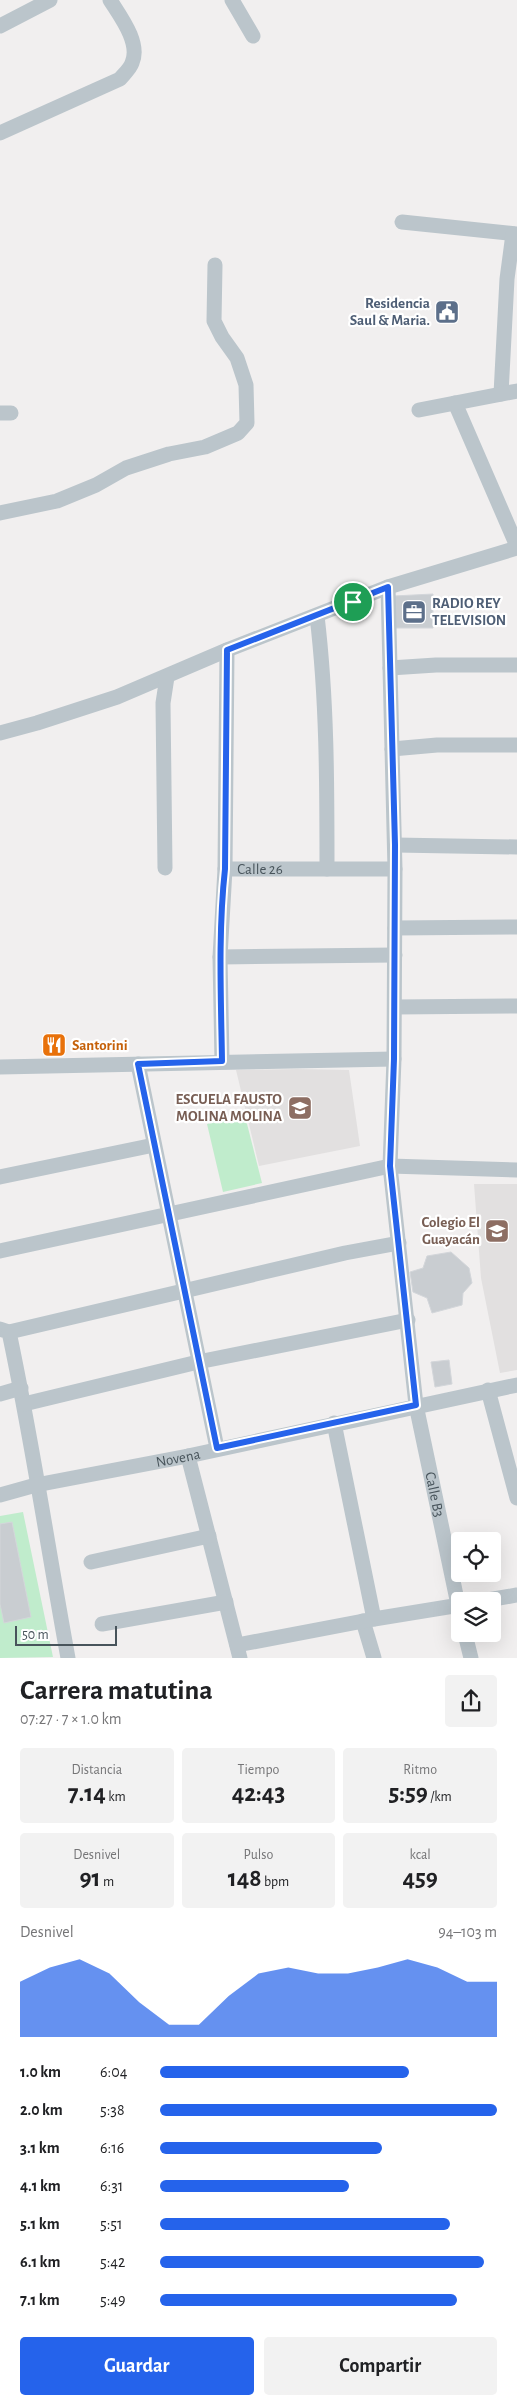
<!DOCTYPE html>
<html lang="es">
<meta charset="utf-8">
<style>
:root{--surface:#fff;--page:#f2f2f2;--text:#202124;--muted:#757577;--accent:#2563eb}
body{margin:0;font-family:"Alegreya Sans",sans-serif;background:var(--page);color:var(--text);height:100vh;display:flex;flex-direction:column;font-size:19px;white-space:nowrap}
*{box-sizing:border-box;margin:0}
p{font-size:16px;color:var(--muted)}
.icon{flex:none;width:28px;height:28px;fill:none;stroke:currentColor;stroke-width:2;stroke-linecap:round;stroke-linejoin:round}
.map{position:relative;height:1658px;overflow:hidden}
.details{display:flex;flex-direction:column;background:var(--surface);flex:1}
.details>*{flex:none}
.fabs{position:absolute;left:451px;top:1532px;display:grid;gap:10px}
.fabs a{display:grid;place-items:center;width:50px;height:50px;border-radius:5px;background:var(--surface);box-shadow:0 5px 20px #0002;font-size:25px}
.scale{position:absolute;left:15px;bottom:12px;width:102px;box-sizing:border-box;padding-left:5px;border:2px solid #48545b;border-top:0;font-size:14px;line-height:18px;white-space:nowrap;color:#48545b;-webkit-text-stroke:4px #fff;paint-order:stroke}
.pin{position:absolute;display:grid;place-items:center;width:42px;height:42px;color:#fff;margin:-21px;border:2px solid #fff;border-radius:50%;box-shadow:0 1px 5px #0007}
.round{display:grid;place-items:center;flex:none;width:52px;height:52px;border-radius:5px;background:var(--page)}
.summary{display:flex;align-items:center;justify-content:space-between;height:85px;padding:0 20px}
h1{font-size:28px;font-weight:700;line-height:38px}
.metrics{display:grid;grid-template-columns:repeat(3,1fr);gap:8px;height:85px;padding:5px 20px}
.metrics div{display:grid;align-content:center;border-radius:5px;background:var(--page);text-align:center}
.metrics b{font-size:25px;font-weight:700}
.metrics small{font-size:14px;font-weight:400}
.metrics p{font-size:14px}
.chart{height:140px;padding:10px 20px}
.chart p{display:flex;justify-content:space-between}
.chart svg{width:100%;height:90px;margin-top:5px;fill:var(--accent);opacity:.7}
.button{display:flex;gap:10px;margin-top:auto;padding:10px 20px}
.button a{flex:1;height:58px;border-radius:5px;background:var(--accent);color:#fff;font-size:20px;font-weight:700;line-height:58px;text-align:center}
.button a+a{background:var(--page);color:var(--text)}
ul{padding:0 20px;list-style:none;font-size:16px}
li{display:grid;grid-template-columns:80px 60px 1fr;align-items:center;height:38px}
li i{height:12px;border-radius:6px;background:var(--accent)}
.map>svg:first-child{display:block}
</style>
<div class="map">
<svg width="517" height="1658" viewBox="0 0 517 1658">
<rect width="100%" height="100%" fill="#f1efef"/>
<path fill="#e2e0e0" d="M 297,1069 L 349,1070 L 360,1146 L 259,1166 L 236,1070 Z
M 474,1184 L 517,1184 L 517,1370 L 500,1373 L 481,1278 Z"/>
<path fill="#c0eccc" d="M 245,1116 L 262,1183 L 223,1192 L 207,1124 Z
M 23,1512 L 53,1657 L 0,1658 L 0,1516 Z"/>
<path fill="#c9cdd1" stroke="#d3d6da" d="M 433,594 L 433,628 L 395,628 L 394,596 Z
M 451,1252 L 469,1268 L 472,1283 L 463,1293 L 462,1305 L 432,1313 L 427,1298 L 413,1292 L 410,1272 L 423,1268 L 427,1256 Z
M 449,1360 L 452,1384 L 435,1387 L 431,1362 Z
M 12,1522 L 31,1617 L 4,1623 L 0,1604 L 0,1524 Z"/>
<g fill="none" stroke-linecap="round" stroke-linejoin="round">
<g stroke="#bbc5cb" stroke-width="15">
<path d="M 232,0 L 253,36"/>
<path d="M 0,26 L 50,0"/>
<path d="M 0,133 L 120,79 C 123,75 130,69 132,63 C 141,43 120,16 110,0"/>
<path d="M 402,222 L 517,234"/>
<path d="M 501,394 L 507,279 L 513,234"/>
<path d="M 455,403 L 517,546"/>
<path d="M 419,410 L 517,391"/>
<path d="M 0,413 L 11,413"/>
<path d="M 0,513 L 57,501 L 96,485 L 126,468 L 169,454 L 205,447 L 238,433 L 247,423 L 246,385 L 237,358 L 222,337 L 214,321 L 215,265"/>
<path id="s1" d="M 388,587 L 395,869 L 394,1059 L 390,1166 L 416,1405 L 460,1614"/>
<path d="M 317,616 C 327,700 327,784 327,869"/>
<path id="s2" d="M 227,650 L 225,869 L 395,869"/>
<path d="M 390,668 L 436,665 L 517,665"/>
<path d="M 0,733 L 37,723 L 117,697 L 227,650 L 388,587 L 517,548"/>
<path d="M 392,749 L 437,745 L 517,745"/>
<path d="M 395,845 L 517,847"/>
<path d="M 165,868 L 163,703 L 167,677"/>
<path d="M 395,928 L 517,927"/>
<path d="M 220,957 L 395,955"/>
<path d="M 395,1007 L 517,1006"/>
<path d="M 222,1061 L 220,957 L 225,869"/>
<path d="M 138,1064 L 217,1448"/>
<path d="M 0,1067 L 394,1059"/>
<path d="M 0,1177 L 154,1145"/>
<path d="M 0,1251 L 390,1166 L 517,1170"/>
<path d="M 0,1329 L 9,1332 C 32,1440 48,1549 68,1658"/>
<path d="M 9,1332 L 345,1253 L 399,1243"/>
<path d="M 488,1390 L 517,1498"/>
<path d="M 0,1394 L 21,1388"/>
<path d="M 24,1404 L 198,1362 L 408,1320"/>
<path d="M 334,1423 L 374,1619"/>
<path d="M 188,1456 L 240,1658"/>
<path id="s3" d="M 0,1495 L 36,1485 L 188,1456 L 517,1385"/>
<path d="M 91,1562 L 209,1536"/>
<path d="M 482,1601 L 517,1595"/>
<path d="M 363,1621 L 374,1658"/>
<path d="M 102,1624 L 226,1602"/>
<path d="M 465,1634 L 471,1658"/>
<path d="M 237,1645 L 374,1619 L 460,1605"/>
</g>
</g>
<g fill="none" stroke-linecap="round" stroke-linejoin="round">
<defs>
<path id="route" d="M 388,587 L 395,845 L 394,1059 L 390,1166 L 416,1405 L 217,1448 L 138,1064 L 222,1061 C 221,997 218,933 225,869 L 227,650 Z"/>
</defs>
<use href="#route" stroke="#fff" stroke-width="10"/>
<use href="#route" stroke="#2563eb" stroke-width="6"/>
</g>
<defs>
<symbol id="civic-square" viewBox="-11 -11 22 22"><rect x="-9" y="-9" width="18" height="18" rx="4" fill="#5c6f8a" stroke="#fff"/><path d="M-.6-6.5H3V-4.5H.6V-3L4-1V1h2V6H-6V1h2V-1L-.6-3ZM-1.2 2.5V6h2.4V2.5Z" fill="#fff"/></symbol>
<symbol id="office-square" viewBox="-11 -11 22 22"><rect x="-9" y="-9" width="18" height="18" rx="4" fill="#5c6f8a" stroke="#fff"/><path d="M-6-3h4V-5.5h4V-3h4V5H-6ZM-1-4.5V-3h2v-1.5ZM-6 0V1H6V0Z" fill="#fff"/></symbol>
<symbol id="restaurant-square" viewBox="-11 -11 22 22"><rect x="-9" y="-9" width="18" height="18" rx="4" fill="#e8710a" stroke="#fff"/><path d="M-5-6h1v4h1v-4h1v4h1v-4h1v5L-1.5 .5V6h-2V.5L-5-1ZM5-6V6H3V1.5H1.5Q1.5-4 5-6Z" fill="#fff"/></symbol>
<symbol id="school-square" viewBox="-11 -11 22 22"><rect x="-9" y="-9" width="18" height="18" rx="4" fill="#8d6e63" stroke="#fff"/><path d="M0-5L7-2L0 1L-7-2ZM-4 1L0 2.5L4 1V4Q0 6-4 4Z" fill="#fff"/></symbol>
<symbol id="university-square" viewBox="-11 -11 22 22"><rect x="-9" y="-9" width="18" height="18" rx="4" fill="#8d6e63" stroke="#fff"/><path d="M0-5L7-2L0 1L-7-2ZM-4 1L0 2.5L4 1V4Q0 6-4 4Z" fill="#fff"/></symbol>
</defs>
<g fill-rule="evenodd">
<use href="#civic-square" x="433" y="298" width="28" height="28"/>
<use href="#office-square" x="400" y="598" width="28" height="28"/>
<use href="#restaurant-square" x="40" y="1031" width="28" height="28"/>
<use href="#school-square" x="286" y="1094" width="28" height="28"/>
<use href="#university-square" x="483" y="1217" width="28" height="28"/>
</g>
<g text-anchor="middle" stroke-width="4.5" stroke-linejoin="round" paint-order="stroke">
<g font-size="15" font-weight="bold" fill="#4e5e75" stroke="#fff" text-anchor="end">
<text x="430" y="308">Residencia<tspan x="430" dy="17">Saul &amp; Maria.</tspan></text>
<text x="432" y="608" text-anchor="start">RADIO REY<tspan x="432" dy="17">TELEVISION</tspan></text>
</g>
<g font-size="15" fill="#48545b" stroke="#fff">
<text dy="5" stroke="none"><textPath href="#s2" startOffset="254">Calle 26</textPath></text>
<text dy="5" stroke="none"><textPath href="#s3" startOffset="182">Novena</textPath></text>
<text dy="5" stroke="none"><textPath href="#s1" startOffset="911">Calle B3</textPath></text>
</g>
<g font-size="15" font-weight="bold" fill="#c56008" stroke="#fff" text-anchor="start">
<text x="72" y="1050">Santorini</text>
</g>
<g font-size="15" font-weight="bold" fill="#785e54" stroke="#fff" text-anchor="end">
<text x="282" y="1104">ESCUELA FAUSTO<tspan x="282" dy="17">MOLINA MOLINA</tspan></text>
<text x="480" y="1227">Colegio El<tspan x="480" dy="17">Guayacán</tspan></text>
</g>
</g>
</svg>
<div class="fabs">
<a><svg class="icon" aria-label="locate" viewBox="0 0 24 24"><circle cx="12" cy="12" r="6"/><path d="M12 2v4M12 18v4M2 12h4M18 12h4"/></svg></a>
<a><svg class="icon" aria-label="layers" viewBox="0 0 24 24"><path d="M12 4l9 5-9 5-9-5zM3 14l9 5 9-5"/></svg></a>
</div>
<div class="scale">50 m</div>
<div class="pin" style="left:353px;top:602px;background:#1e9e55"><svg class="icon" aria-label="arrive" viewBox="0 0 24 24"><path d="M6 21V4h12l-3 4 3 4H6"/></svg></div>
</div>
<section class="details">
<div class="summary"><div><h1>Carrera matutina</h1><p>07:27 · 7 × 1.0 km</p></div><a class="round"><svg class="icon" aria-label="share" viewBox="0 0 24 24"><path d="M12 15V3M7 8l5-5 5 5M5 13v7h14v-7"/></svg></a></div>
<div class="metrics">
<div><p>Distancia</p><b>7.14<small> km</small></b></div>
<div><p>Tiempo</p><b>42:43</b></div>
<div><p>Ritmo</p><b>5:59<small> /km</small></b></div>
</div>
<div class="metrics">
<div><p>Desnivel</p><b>91<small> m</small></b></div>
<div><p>Pulso</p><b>148<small> bpm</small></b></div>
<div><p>kcal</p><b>459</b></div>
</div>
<div class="chart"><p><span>Desnivel</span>94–103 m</p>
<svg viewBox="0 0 160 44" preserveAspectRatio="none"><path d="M0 44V17L10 10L20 6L30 13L40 27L50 38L60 38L70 24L80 13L90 10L100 13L110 13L120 10L130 6L140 10L150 17L160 17V44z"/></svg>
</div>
<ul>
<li><b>1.0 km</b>6:04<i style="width:74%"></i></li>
<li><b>2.0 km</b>5:38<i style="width:100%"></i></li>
<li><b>3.1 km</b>6:16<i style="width:66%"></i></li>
<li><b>4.1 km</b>6:31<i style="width:56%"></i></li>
<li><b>5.1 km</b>5:51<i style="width:86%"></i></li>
<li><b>6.1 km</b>5:42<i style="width:96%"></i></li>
<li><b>7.1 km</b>5:49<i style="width:88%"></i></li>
</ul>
<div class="button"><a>Guardar</a><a>Compartir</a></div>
</section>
